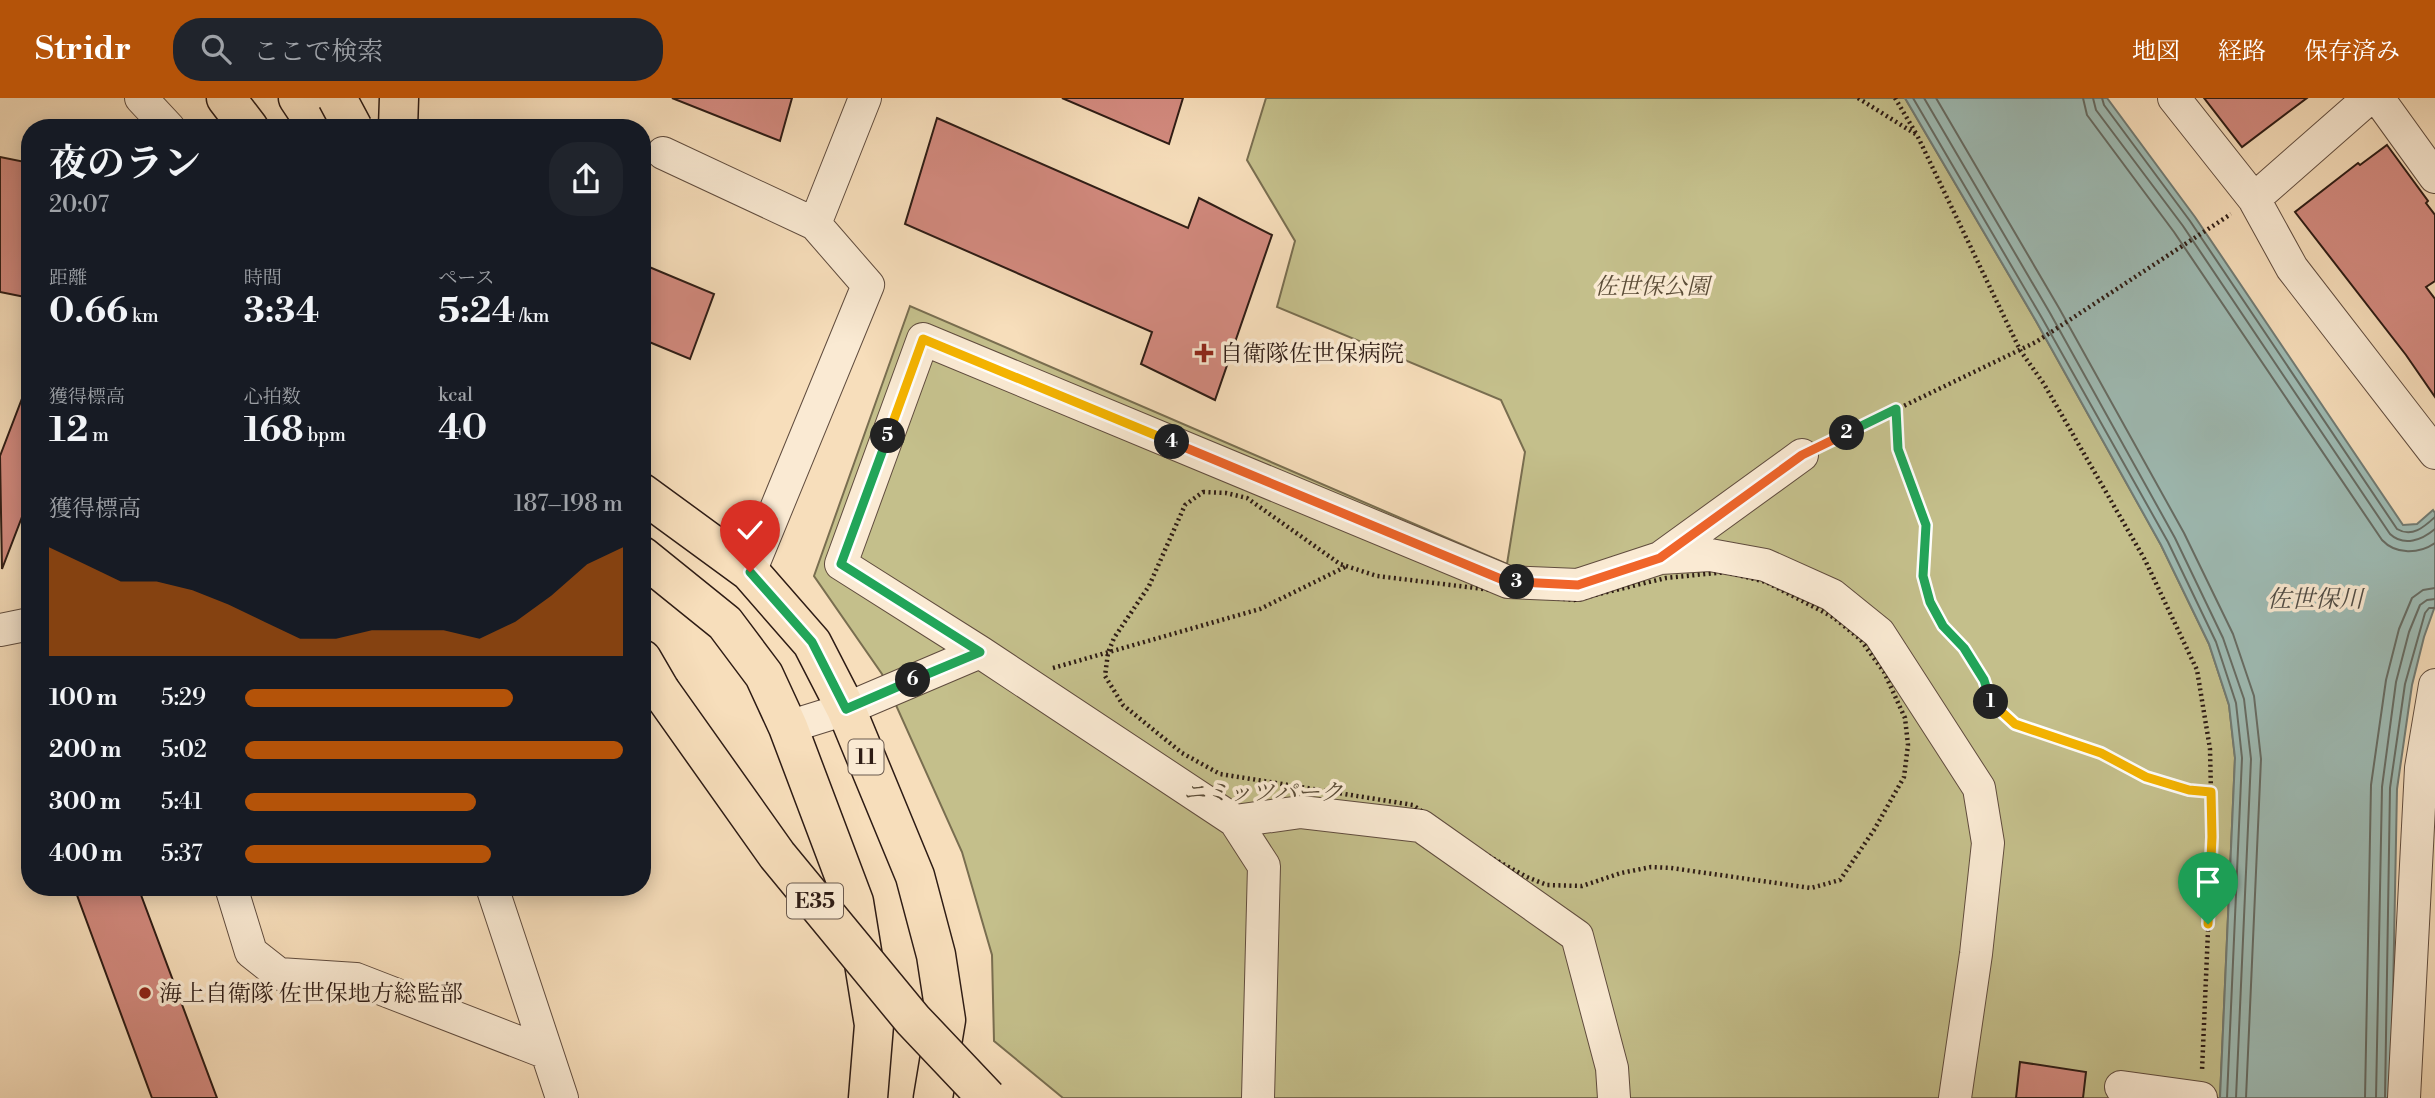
<!DOCTYPE html>
<html lang="ja">
<meta charset="utf-8">
<style>
:root{--surface:#171b24;--page:#20242c;--text:#f1f3f6;--muted:#9ea1a6;--accent:#b45309}
body{margin:0;font-family:"Libre Bodoni","Noto Serif JP",serif;background:var(--page);color:var(--text);height:100vh;display:flex;flex-direction:column;font-size:26px;white-space:nowrap}
*{box-sizing:border-box;margin:0}
p{font-size:23px;color:var(--muted)}
.icon{flex:none;width:38px;height:38px;fill:none;stroke:currentColor;stroke-width:2;stroke-linecap:round;stroke-linejoin:round}
.map{position:relative;flex:1;overflow:hidden}
.details{position:absolute;left:21px;top:21px;width:630px;height:777px;display:flex;flex-direction:column;background:var(--surface);border-radius:28px;box-shadow:0 4px 18px #0003}
.details>*{flex:none}
.pin{position:absolute;display:grid;place-items:center;width:60px;height:60px;color:#fff;margin:-72px -30px;border-radius:50% 50% 50% 0;rotate:-45deg;box-shadow:0 0 7px #0007}
.pin .icon{rotate:45deg}
.km{position:absolute;width:35px;height:35px;margin:-18px;border-radius:50%;background:#222;color:#fff;font-size:19px;line-height:35px;text-align:center}
.round{display:grid;place-items:center;flex:none;width:74px;height:74px;border-radius:28px;background:var(--page)}
.overview{display:flex;align-items:center;justify-content:space-between;height:119px;padding:0 28px}
h1{font-size:38px;font-weight:700;line-height:52px}
.figures{display:grid;grid-template-columns:repeat(3,1fr);gap:10px;height:119px;padding:7px 28px}
.figures div{display:grid;align-content:center}
.figures b{font-size:35px;font-weight:700}
.figures small{font-size:19px;font-weight:400}
.figures p{font-size:19px}
.chart{height:196px;padding:14px 28px}
.chart p{display:flex;justify-content:space-between}
.chart svg{width:100%;height:126px;margin-top:7px;fill:var(--accent);opacity:.7}
ul{padding:0 28px;list-style:none;font-size:23px}
li{display:grid;grid-template-columns:112px 84px 1fr;align-items:center;height:52px}
li i{height:18px;border-radius:9px;background:var(--accent)}
header{display:flex;align-items:center;gap:42px;box-sizing:border-box;height:98px;padding:0 35px;background:var(--accent);color:#fff}
header strong{font-size:33px}
nav{display:flex;gap:38px;margin-inline-start:auto;font-size:24px}
.search{width:490px;height:63px;background:var(--page);display:flex;align-items:center;gap:18px;box-sizing:border-box;padding:0 24px;border-radius:28px;color:var(--muted);font-size:26px}
.map>svg:first-child{display:block}
</style>
<header>
<strong>Stridr</strong>
<div class="search"><svg class="icon" aria-label="search" viewBox="0 0 24 24"><circle cx="10" cy="10" r="6"/><path d="M15 15l6 6"/></svg>ここで検索</div>
<nav><a>地図</a><a>経路</a><a>保存済み</a></nav>
</header>
<div class="map">
<svg width="2435" height="1000" viewBox="0 0 2435 1000">
<rect width="100%" height="100%" fill="#f7debb"/>
<filter id="stains"><feTurbulence type="fractalNoise" baseFrequency=".00286" numOctaves="4"/><feColorMatrix values="0 0 0 0 .2 0 0 0 0 .09 0 0 0 0 .02 0 0 0 .5 -.17"/></filter>
<radialGradient id="worn" r=".72"><stop offset=".6" stop-color="#630" stop-opacity="0"/><stop offset="1" stop-color="#630" stop-opacity=".3"/></radialGradient>
<path fill="#c4bf8b" stroke="#796e50" stroke-width="2" d="M 1266,0 L 1905,0 L 2036,223 L 2161,447 L 2209,546 L 2229,607 L 2235,660 L 2220,1000 L 1063,1000 L 994,943 L 992,857 L 962,754 L 882,576 L 814,478 L 910,208 L 1507,466 L 1525,354 L 1501,302 L 1277,209 L 1295,143 L 1247,62 Z"/>
<path fill="#9ebbb4" stroke="#717b74" stroke-width="2" d="M 1905,0 L 2107,0 L 2195,119 L 2403,427 L 2417,426 L 2433,412 L 2435,415 L 2435,508 L 2424,539 L 2412,587 L 2397,691 L 2391,1000 L 2220,1000 L 2235,660 L 2229,607 L 2209,546 L 2161,447 L 2036,223 Z"/>
<g fill="none" stroke-linecap="round" stroke-linejoin="round">
<path stroke="#666c64" stroke-width="2" d="M 1913,0 L 2042,220 L 2168,444 L 2216,544 L 2236,605 L 2242,660 L 2227,1000
M 1924,0 L 2050,215 L 2175,440 L 2223,540 L 2244,601 L 2251,661 L 2236,1000
M 1936,0 L 2059,210 L 2184,435 L 2233,536 L 2254,598 L 2261,661 L 2246,1000
M 2083,0 L 2087,17 L 2174,134 L 2382,442 C 2396,457 2419,456 2435,445
M 2093,0 L 2096,12 L 2183,128 L 2390,436 C 2404,449 2422,442 2435,431
M 2102,0 L 2104,7 L 2190,123 L 2397,431 C 2412,440 2424,429 2435,419
M 2365,1000 L 2371,687 L 2386,582 L 2399,531 L 2412,500 L 2423,492 L 2435,490
M 2376,1000 L 2382,689 L 2396,584 L 2409,534 L 2420,507 L 2427,502 L 2435,501
M 2385,1000 L 2390,690 L 2405,586 L 2425,515 L 2429,510 L 2435,510"/>
</g>
<path fill="#d38a7f" stroke="#2e1c15" stroke-width="2" d="M 672,0 L 792,0 L 780,43 Z
M 1062,0 L 1183,0 L 1169,46 Z
M 2204,0 L 2307,0 L 2242,49 Z
M 937,20 L 1188,130 L 1199,100 L 1272,137 L 1215,302 L 1141,266 L 1152,234 L 905,126 Z
M 2387,47 L 2428,103 L 2426,105 L 2435,117 L 2435,183 L 2426,189 L 2435,201 L 2435,299 L 2406,257 L 2295,114 L 2358,65 L 2360,67 Z
M 0,59 L 30,65 L 30,200 L 0,194 Z
M 642,166 L 714,196 L 690,261 L 642,241 Z
M 28,285 L 30,285 L 30,398 L 2,471 L 0,358 Z
M 74,789 L 138,789 L 217,1000 L 152,1000 Z
M 2020,964 L 2086,974 L 2083,1000 L 2016,1000 Z"/>
<g fill="none" stroke-linecap="round" stroke-linejoin="round">
<defs>
<path id="minor" d="M 141,0 L 169,30
M 2174,0 L 2254,101 L 2292,170 L 2435,355
M 2378,0 L 2435,79
M 663,55 L 815,126 L 868,187 L 750,474
M 2254,101 L 2369,0
M 815,126 L 865,0
M 1660,460 L 1802,357
M 0,532 L 30,526
M 788,629 L 846,611 L 980,554
M 1235,723 L 1264,768 L 1258,1000
M 231,789 L 251,854 L 279,876 L 356,881 L 547,955
M 492,789 L 562,1000
M 2121,989 L 2201,1000
M 1614,1000 L 1612,970 L 1577,838 L 1421,728 L 1301,714 L 1235,723 L 980,554 L 841,466 L 923,241 L 1508,484 L 1578,487 L 1660,460 L 1710,457 L 1765,467 L 1832,497 L 1879,535 L 1979,690 L 1988,745 L 1976,856 L 1955,1000
M 2404,1000 L 2421,670 L 2435,587"/>
<path id="major" d="M 398,30 L 399,0
M 642,395 L 750,474 L 812,545 L 846,611 L 915,778 L 936,857 L 946,922 L 933,1000
M 642,458 L 725,525 L 764,577 L 788,629 L 854,804 L 874,927 L 868,1000"/>
<path id="highway" d="M 226,0 L 249,30
M 298,0 L 318,30
M 642,561 L 660,592"/>
</defs>
<use href="#minor" stroke="#604c3e" stroke-width="34"/>
<use href="#major" stroke="#2e1c15" stroke-width="41"/>
<use href="#highway" stroke="#2e1c15" stroke-width="41"/>
<path stroke="#2e1c15" stroke-width="4.5" stroke-dasharray="2 3.5" stroke-linecap="butt" d="M 1858,0 L 1917,37 L 2020,252 L 2044,286 L 2145,462 L 2197,572 L 2210,651 L 2212,739 L 2202,973
M 1895,0 L 1917,37
M 1896,311 L 1897,351 L 1926,427 L 1923,478 L 1930,504 L 1943,528 L 1964,550 L 1984,582 L 1990,603 L 2015,626 L 2100,655 L 2146,679 L 2189,692 L 2211,694
M 1825,346 L 2036,244 L 2231,116
M 1203,394 L 1226,395 L 1247,400 L 1340,466 L 1377,478 L 1574,502 L 1666,480 L 1726,474 L 1766,484 L 1833,519 L 1860,541 L 1884,574 L 1905,620 L 1908,647 L 1904,679 L 1874,732 L 1840,782 L 1811,790 L 1671,770 L 1651,769 L 1621,775 L 1582,788 L 1547,787 L 1527,779 L 1468,747 L 1413,707 L 1220,676 L 1182,655 L 1123,607 L 1105,578 L 1108,555 L 1114,540 L 1149,488 L 1185,407 Z
M 1053,570 L 1260,511 L 1345,469"/>
<use href="#minor" stroke="#faead3" stroke-width="32"/>
<use href="#major" stroke="#f7debb" stroke-width="38"/>
<use href="#highway" stroke="#f7debb" stroke-width="38"/>
<defs>
<path id="highway-bridge" d="M 337,0 L 353,30
M 660,592 L 777,757 L 913,922 L 987,1000"/>
</defs>
<use href="#highway-bridge" stroke="#2e1c15" stroke-width="41" stroke-linecap="butt"/>
<use href="#highway-bridge" stroke="#f7debb" stroke-width="38"/>
</g>
<g fill="none" stroke-linecap="round" stroke-linejoin="round">
<defs>
<path id="split-1" d="M 1991,604 L 2015,626 L 2101,655 L 2146,679 L 2189,692 L 2211,694 L 2212,739 L 2208,826"/>
<path id="split-2" d="M 1847,335 L 1896,311 L 1898,351 L 1926,427 L 1923,478 L 1930,504 L 1943,528 L 1964,550 L 1984,582 L 1991,604"/>
<path id="split-3" d="M 1517,484 L 1578,487 L 1660,460 L 1802,357 L 1847,335"/>
<path id="split-4" d="M 1172,344 L 1508,484 L 1517,484"/>
<path id="split-5" d="M 888,338 L 923,241 L 1172,344"/>
<path id="split-6" d="M 888,338 L 841,466 L 980,554 L 913,582"/>
<path id="split-7" d="M 750,474 L 812,544 L 846,611 L 913,582"/>
</defs>
<use href="#split-1" stroke="#fff" stroke-width="14"/>
<use href="#split-2" stroke="#fff" stroke-width="14"/>
<use href="#split-3" stroke="#fff" stroke-width="14"/>
<use href="#split-4" stroke="#fff" stroke-width="14"/>
<use href="#split-5" stroke="#fff" stroke-width="14"/>
<use href="#split-6" stroke="#fff" stroke-width="14"/>
<use href="#split-7" stroke="#fff" stroke-width="14"/>
<use href="#split-1" stroke="#f5b400" stroke-width="9"/>
<use href="#split-2" stroke="#22a559" stroke-width="9"/>
<use href="#split-3" stroke="#f0652b" stroke-width="9"/>
<use href="#split-4" stroke="#f0652b" stroke-width="9"/>
<use href="#split-5" stroke="#f5b400" stroke-width="9"/>
<use href="#split-6" stroke="#22a559" stroke-width="9"/>
<use href="#split-7" stroke="#22a559" stroke-width="9"/>
</g>
<g fill="#8f2418" stroke="#faead3" stroke-width="2.5">
<path d="M1200.5 244.5h7v7h7v7h-7v7h-7v-7h-7v-7h7z"/>
<circle cx="145" cy="895" r="7"/>
</g>
<g text-anchor="middle" stroke-width="7" stroke-linejoin="round" paint-order="stroke">
<g fill="#faead3" stroke="#6b5a4e" stroke-width="2">
<rect x="848.5" y="641.5" width="35" height="35" rx="5"/>
<rect x="787" y="785.5" width="56" height="35" rx="5"/>
</g>
<g font-size="21" font-weight="bold" fill="#2e1c15">
<text x="866" y="666">11</text>
<text x="815" y="810">E35</text>
</g>
<g font-size="23" font-style="italic" fill="#5b4d38" stroke="#faead3">
<text x="1652" y="196">佐世保公園</text>
<text x="1263" y="702">ニミッツパーク</text>
</g>
<g font-size="23" fill="#2e1c15" stroke="#faead3" text-anchor="start">
<text x="1220" y="263">自衛隊佐世保病院</text>
<text x="159" y="903">海上自衛隊 佐世保地方総監部</text>
</g>
<g font-size="24" font-style="italic" fill="#504c45" stroke="#faead3">
<text x="2315" y="509">佐世保川</text>
</g>
</g>
<rect width="100%" height="100%" filter="url(#stains)"/>
<rect width="100%" height="100%" fill="url(#worn)"/>
</svg>
<div class="pin" style="left:2208px;top:826px;background:#1e9e55"><svg class="icon" aria-label="arrive" viewBox="0 0 24 24"><path d="M6 21V4h12l-3 4 3 4H6"/></svg></div>
<div class="pin" style="left:750px;top:474px;background:#d93025"><svg class="icon" aria-label="check" viewBox="0 0 24 24"><path d="M5 12l5 5 9-10"/></svg></div>
<b class="km" style="left:1991px;top:604px">1</b>
<b class="km" style="left:1847px;top:335px">2</b>
<b class="km" style="left:1517px;top:484px">3</b>
<b class="km" style="left:1172px;top:344px">4</b>
<b class="km" style="left:888px;top:338px">5</b>
<b class="km" style="left:913px;top:582px">6</b>
<section class="details">
<div class="overview"><div><h1>夜のラン</h1><p>20:07</p></div><a class="round"><svg class="icon" aria-label="share" viewBox="0 0 24 24"><path d="M12 15V3M7 8l5-5 5 5M5 13v7h14v-7"/></svg></a></div>
<div class="figures">
<div><p>距離</p><b>0.66<small> km</small></b></div>
<div><p>時間</p><b>3:34</b></div>
<div><p>ペース</p><b>5:24<small> /km</small></b></div>
</div>
<div class="figures">
<div><p>獲得標高</p><b>12<small> m</small></b></div>
<div><p>心拍数</p><b>168<small> bpm</small></b></div>
<div><p>kcal</p><b>40</b></div>
</div>
<div class="chart"><p><span>獲得標高</span>187–198 m</p>
<svg viewBox="0 0 160 44" preserveAspectRatio="none"><path d="M0 44V6L10 12L20 18L30 18L40 21L50 26L60 32L70 38L80 38L90 35L100 35L110 35L120 38L130 32L140 23L150 12L160 6V44z"/></svg>
</div>
<ul>
<li><b>100 m</b>5:29<i style="width:71%"></i></li>
<li><b>200 m</b>5:02<i style="width:100%"></i></li>
<li><b>300 m</b>5:41<i style="width:61%"></i></li>
<li><b>400 m</b>5:37<i style="width:65%"></i></li>
</ul>
</section>
</div>
